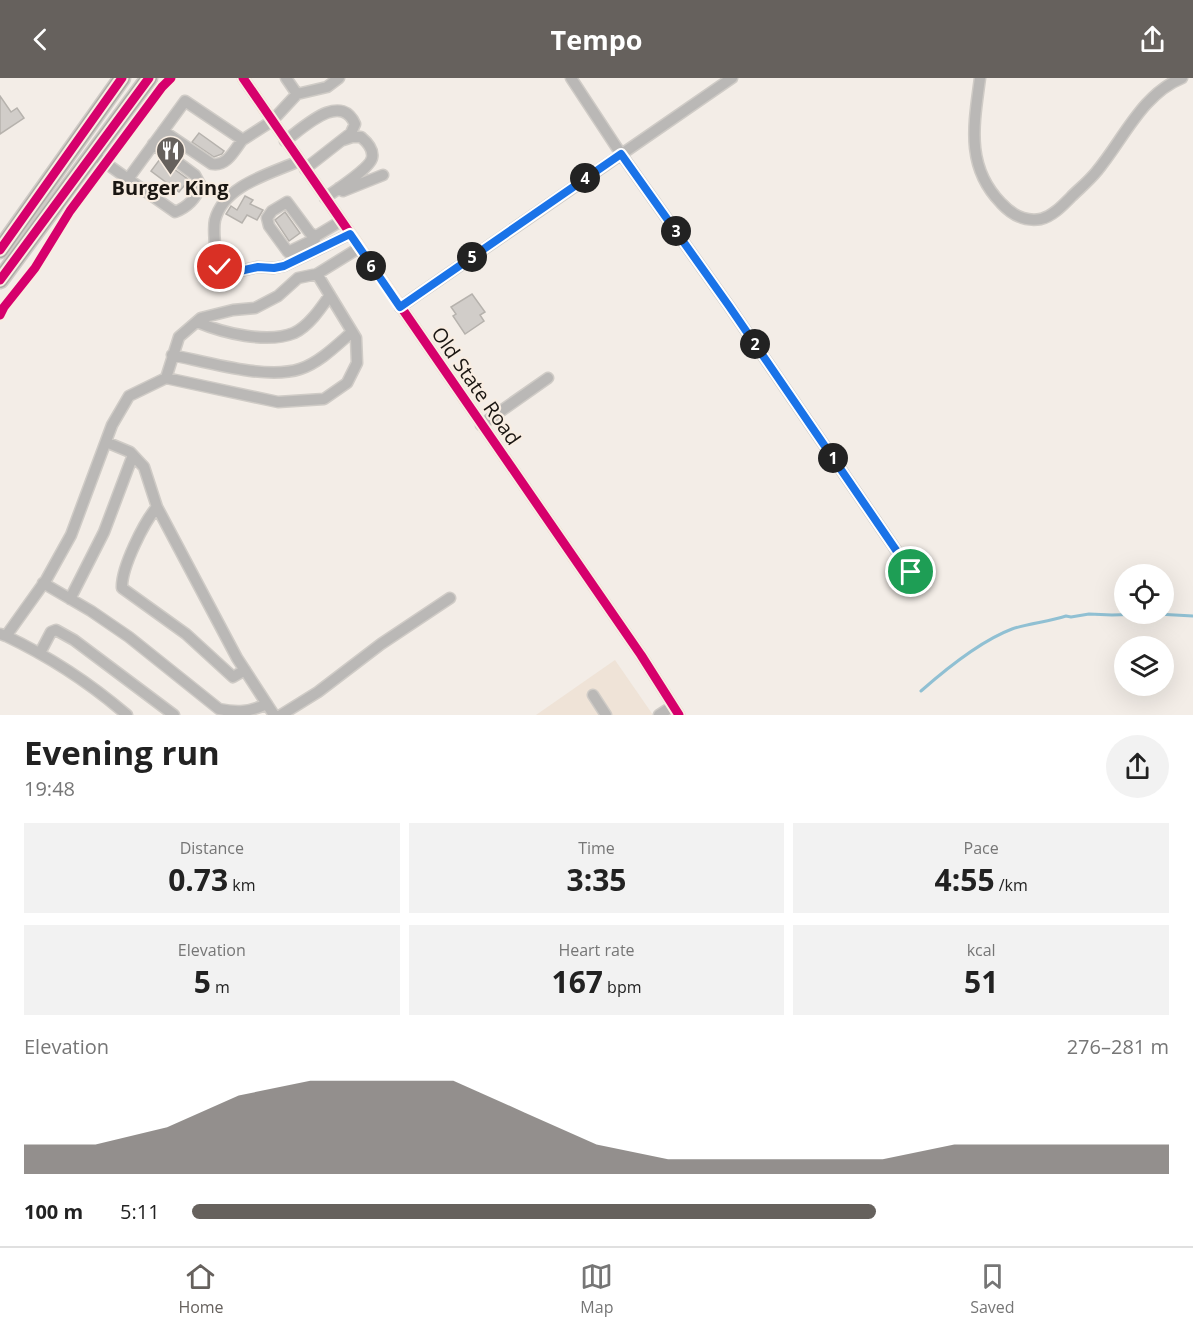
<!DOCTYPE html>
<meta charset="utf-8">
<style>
:root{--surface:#fff;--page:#f2f2f2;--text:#222;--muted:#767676;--line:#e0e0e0;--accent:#66615d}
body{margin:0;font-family:"Open Sans",sans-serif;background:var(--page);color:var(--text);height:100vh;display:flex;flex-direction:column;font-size:22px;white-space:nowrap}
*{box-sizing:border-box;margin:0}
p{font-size:20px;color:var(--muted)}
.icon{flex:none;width:33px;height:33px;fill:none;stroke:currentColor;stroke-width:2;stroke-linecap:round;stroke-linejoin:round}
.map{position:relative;height:637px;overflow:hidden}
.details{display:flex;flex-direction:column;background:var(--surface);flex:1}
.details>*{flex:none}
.buttons{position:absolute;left:1114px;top:486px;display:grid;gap:12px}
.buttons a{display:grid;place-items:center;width:60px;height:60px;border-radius:50%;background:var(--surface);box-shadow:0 6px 24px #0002;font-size:30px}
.pin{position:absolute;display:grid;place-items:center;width:51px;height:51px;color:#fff;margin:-26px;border:3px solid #fff;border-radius:50%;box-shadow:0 2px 6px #0007}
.km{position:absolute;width:30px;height:30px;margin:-15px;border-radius:50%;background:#222;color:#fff;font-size:16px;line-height:30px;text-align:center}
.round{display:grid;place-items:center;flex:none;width:63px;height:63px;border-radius:32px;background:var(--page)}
.head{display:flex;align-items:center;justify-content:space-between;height:102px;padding:0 24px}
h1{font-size:33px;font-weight:700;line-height:45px}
.stats{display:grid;grid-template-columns:repeat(3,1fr);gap:9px;height:102px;padding:6px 24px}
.stats div{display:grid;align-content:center;border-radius:0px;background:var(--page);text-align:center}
.stats b{font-size:30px;font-weight:700}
.stats small{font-size:16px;font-weight:400}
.stats p{font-size:16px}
.chart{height:168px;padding:12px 24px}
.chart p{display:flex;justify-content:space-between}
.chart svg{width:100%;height:108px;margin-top:6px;fill:var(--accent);opacity:.7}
ul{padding:0 24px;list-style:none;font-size:20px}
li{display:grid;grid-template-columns:96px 72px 1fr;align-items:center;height:45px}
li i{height:15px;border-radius:8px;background:var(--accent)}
header{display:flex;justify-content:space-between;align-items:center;height:78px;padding:0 24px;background:var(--accent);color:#fff;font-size:27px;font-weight:700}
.menu{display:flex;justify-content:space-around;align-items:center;height:84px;border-top:2px solid var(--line);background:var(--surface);font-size:16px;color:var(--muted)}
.menu a{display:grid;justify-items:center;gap:3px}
.menu .current{color:var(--accent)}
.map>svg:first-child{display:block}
</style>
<header><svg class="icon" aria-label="back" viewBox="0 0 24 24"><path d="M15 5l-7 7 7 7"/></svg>Tempo<svg class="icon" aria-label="share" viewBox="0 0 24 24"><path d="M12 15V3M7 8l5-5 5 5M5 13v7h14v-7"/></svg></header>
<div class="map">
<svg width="1193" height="637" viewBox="0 0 1193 637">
<rect width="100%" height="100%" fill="#f3ede7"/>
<path fill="#efe3d7" d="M 615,582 L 653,637 L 536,637 Z"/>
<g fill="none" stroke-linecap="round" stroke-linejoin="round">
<path stroke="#90c0d3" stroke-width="3" d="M 1157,536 L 1193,538
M 921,613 C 946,591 980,563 1012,551 C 1029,545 1048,544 1066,538 L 1071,539 L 1089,536 L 1112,537 L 1146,536"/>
</g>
<path fill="#d1cdc9" stroke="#b6b2ad" stroke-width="1.5" d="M 0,18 L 11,34 L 17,30 L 24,40 L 0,56 Z
M 199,55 L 224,73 L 222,76 L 214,79 L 192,64 Z
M 160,81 L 189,102 L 179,114 L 151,93 Z
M 245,118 L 253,122 L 250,126 L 263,132 L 257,142 L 247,137 L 242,145 L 226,136 L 231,128 L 237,132 Z
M 285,134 L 300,155 L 289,163 L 275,142 Z
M 472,216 L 485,234 L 480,237 L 484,243 L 465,256 L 453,238 L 456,236 L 451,229 Z"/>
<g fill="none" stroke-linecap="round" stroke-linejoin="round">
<defs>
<path id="minor" d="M 243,0 L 641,577 L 679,637
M 571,0 L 621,76 L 729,228 L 911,494 L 924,500
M 980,0 C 974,46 965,88 1001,125 C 1012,137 1025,144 1041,141 C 1053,138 1063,127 1071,119 C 1079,111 1089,103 1097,93 C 1123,62 1142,16 1182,0
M 297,16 L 327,9 L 339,0
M 163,53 L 212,86 C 227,89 235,71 243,61
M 285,63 C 303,50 340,13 355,46 L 351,55 L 305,91
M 93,76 L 128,101 L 185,23 L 240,60 L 244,61 L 272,43 L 297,16 L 286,0
M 299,83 C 270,96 224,107 215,142 C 213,151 215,161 215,170 C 215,182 219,191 231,195 L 257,189 L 274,190 L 284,188 L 350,156
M 128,101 L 175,134 C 188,129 195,121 201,108 L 195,97 L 153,66
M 339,110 L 343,113 L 383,97
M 325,120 C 335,113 370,90 372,80 C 374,71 367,64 361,59 L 352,59 L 343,62
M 316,158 L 310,155 L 287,124 L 272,133 L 267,140 L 269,148 L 288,174 L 315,161 L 316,158 L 341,143
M 400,229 L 732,0
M 197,244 C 223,255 267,266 294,255 C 309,248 321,230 330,217
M 172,277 C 207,284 266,302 300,291 C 319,285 337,267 352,254
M 166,300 L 278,324 L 324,321 L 347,305 L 357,285 L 356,260 L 317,196
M 481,347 L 548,300
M 106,364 L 130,374 L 144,389 L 157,429 L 237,580 L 274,637
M 157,429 C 144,444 121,490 122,510 L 186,556 L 233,599 L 245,592
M 43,505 L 91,533 L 129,559 L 219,631 C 238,635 249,634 267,626
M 70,521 L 104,454 L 133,377
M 0,556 L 6,558 L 46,502 L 71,457 L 112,347 L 129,318 L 166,300 L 179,259 L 201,240 L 233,232 L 255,230 L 278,218 L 298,200 L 317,196 L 359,170
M 6,558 C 48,578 91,606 127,637
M 40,575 L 51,554 L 56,552 L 74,562 L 174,637
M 593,617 L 606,637
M 281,637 L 318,614 L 381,566 L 450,520
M 659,637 L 673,628"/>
<path id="highway" d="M 0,172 L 122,0
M 0,202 L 149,0"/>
</defs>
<use href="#minor" stroke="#cfcbc6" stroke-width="13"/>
<use href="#highway" stroke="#cfcbc6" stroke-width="19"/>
<use href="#minor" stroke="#bab8b6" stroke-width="10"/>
<use href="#highway" stroke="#aeaca7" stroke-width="16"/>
<defs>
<path id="cycleway" d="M 243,0 L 641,577 L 679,637
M 0,172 L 122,0
M 0,202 L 149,0
M 0,237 L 4,229 L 35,190 L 70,133 L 162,9 L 171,0"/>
</defs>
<use href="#cycleway" stroke="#f8ede2" stroke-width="13"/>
<use href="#cycleway" stroke="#d6006c" stroke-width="9"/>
</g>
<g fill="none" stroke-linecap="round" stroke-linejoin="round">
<defs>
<path id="route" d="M 220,189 L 231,195 L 258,189 L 274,190 L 284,188 L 350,156 L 400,229 L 621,76 L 729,228 L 911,494"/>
</defs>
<use href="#route" stroke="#fff" stroke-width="12"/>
<use href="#route" stroke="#1a73e8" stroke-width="8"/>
</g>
<defs>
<symbol id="restaurant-pin" viewBox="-11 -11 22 30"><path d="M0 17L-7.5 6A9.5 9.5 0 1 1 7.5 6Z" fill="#66615d" stroke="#f8ede2"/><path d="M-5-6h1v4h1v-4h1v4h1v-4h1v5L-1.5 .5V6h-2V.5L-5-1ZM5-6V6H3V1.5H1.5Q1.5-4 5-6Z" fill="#fff"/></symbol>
</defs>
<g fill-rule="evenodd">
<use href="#restaurant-pin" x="154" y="56" width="33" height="45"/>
</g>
<g text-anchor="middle" stroke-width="4.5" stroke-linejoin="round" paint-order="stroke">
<g font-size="20" font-weight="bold" fill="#1a1612" stroke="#f8ede2">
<text x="170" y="117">Burger King</text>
</g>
<g font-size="20" fill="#1a1612" stroke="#f8ede2">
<text transform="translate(476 308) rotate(55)" y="7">Old State Road</text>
</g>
</g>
</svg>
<div class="buttons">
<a><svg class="icon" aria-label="locate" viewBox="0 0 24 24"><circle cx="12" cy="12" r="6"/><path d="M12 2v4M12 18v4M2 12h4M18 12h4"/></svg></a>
<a><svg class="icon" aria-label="layers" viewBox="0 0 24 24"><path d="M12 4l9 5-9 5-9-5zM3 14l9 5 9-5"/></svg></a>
</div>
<div class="pin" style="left:911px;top:494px;background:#1e9e55"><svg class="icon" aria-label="arrive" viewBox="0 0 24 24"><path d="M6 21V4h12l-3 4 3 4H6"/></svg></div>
<div class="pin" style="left:220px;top:189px;background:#d93025"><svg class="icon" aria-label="check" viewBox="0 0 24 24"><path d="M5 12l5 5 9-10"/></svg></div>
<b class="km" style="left:833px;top:380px">1</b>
<b class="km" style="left:755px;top:266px">2</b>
<b class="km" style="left:676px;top:153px">3</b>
<b class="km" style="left:585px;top:100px">4</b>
<b class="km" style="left:472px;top:179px">5</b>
<b class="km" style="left:371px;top:188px">6</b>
</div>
<section class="details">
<div class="head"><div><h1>Evening run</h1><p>19:48</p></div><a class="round"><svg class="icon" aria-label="share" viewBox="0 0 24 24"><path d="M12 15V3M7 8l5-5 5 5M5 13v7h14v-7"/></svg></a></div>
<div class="stats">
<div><p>Distance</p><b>0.73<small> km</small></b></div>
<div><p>Time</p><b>3:35</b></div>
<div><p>Pace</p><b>4:55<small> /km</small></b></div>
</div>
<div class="stats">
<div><p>Elevation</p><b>5<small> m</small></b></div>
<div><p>Heart rate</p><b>167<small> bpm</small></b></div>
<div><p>kcal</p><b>51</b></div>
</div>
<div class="chart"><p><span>Elevation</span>276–281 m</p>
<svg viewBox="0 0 160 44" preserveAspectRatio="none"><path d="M0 44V32L10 32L20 25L30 12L40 6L50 6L60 6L70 19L80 32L90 38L100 38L110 38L120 38L130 32L140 32L150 32L160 32V44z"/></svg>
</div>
<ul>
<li><b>100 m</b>5:11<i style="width:70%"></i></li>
</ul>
</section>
<nav class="menu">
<a class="current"><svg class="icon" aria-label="home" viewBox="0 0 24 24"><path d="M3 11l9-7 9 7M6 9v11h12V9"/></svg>Home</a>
<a><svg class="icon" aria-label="map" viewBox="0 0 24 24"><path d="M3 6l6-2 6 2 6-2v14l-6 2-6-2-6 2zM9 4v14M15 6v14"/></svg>Map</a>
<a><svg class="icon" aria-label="saved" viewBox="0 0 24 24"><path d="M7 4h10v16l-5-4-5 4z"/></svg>Saved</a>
</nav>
